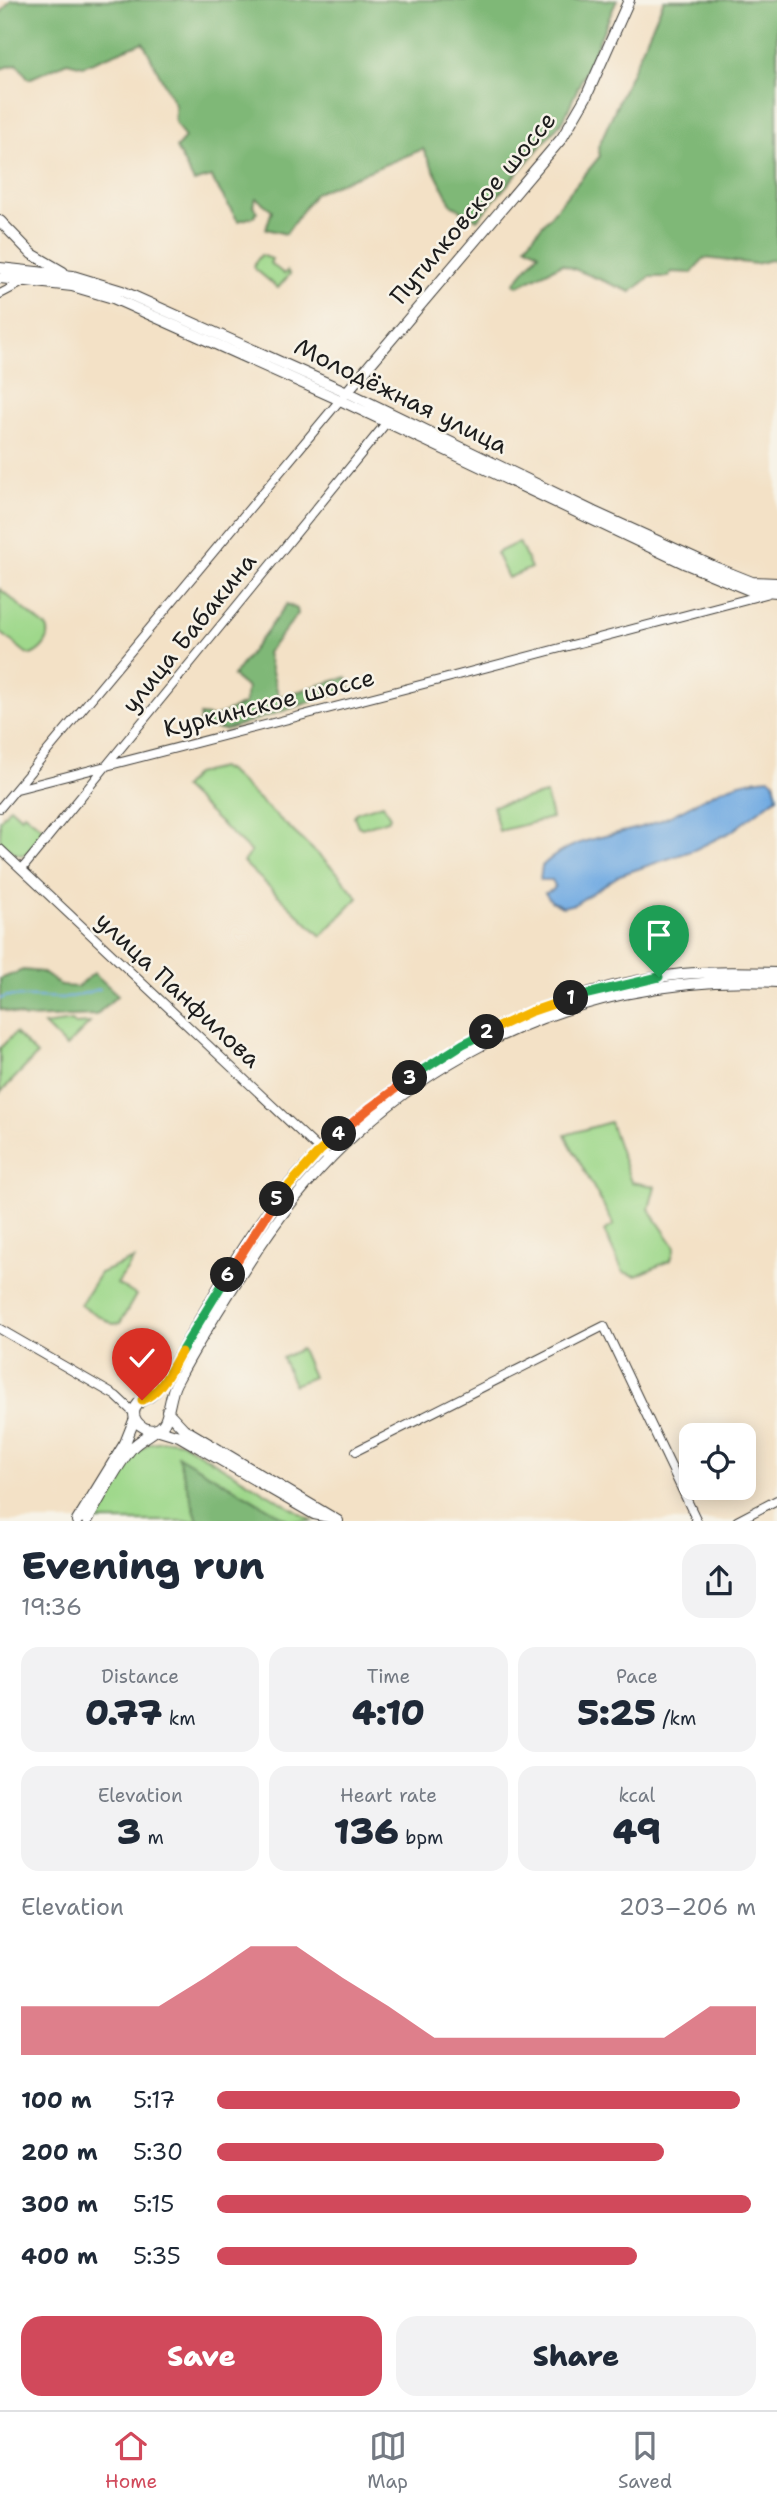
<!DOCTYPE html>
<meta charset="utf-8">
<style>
:root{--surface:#fff;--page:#f2f2f3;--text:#1f2937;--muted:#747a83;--line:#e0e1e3;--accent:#d1495b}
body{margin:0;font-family:"Shantell Sans",sans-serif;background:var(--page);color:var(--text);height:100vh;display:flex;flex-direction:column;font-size:26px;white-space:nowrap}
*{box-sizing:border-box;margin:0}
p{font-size:23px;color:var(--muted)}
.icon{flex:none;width:38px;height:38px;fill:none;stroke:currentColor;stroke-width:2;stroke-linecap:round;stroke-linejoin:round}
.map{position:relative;height:1521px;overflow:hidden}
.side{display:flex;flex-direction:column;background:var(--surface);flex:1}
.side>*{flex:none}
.buttons{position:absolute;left:679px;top:1423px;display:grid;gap:14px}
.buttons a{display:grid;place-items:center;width:77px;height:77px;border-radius:14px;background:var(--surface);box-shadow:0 4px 18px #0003;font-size:35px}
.pin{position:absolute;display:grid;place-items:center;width:60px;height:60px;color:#fff;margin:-72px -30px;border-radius:50% 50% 50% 0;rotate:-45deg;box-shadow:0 0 7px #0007}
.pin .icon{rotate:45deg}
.km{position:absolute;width:35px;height:35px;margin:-18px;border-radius:50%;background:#222;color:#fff;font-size:19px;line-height:35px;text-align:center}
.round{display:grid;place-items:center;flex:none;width:74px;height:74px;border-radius:21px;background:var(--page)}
.summary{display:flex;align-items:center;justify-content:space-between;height:119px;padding:0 21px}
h1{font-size:38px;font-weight:800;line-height:52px}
.stats{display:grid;grid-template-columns:repeat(3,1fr);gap:10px;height:119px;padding:7px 21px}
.stats div{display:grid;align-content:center;border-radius:18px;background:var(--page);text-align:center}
.stats b{font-size:35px;font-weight:800}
.stats small{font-size:19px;font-weight:400}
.stats p{font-size:19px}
.chart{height:196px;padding:14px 21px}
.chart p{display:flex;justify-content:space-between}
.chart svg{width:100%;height:126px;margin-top:7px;fill:var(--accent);opacity:.7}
.cta{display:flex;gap:14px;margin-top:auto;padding:14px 21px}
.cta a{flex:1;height:80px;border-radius:21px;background:var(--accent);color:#fff;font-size:28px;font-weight:800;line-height:80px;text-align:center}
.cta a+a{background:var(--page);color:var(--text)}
ul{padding:0 21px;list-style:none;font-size:23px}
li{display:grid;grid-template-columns:112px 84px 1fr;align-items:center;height:52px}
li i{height:18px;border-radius:9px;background:var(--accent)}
.dock{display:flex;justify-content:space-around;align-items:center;height:98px;border-top:2px solid var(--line);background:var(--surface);font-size:19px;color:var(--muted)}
.dock a{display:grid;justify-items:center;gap:4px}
.dock .on{color:var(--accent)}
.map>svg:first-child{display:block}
</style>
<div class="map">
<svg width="777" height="1521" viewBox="0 0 777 1521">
<rect width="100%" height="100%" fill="#f7f3e8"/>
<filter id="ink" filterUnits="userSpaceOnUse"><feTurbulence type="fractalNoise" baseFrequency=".0143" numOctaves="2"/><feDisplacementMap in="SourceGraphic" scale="14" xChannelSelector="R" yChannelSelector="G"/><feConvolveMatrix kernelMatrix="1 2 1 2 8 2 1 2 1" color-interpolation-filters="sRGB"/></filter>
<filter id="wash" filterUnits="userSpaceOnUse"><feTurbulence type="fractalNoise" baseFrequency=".00686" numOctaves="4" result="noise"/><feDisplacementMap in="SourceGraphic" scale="28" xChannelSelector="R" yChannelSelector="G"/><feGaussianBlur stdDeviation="1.57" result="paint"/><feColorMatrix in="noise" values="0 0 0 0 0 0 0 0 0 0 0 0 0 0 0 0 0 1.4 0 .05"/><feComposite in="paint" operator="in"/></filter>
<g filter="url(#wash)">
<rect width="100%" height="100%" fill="#f3e1c6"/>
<path fill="#9fd88b" stroke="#5e7a54" stroke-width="2" d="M 261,255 L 272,259 L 270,263 L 284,274 L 287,271 L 290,274 L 278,288 L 254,268 L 255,263 Z
M 519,542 L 531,568 L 508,578 L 496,553 Z
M 0,589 L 47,628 C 52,639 41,651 31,655 L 26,653 L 0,632 Z
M 221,768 L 227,770 L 337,872 L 358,898 L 321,936 L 243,862 L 251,852 L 183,788 L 195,774 Z
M 546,794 L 552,818 L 499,831 L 493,806 Z
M 383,804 L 390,817 L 388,820 L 362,828 L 358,826 L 354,816 L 357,812 Z
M 10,807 L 21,817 L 24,813 L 46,831 C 28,853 26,866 0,842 L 0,820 Z
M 71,1021 L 75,1024 L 90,1023 L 66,1047 L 44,1025 Z
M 15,1033 L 37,1055 L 0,1093 L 0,1048 Z
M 610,1122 L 631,1182 L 655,1186 L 649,1209 L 675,1247 L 671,1260 L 636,1276 L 623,1272 L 604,1231 L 614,1225 L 565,1135 Z
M 134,1259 L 117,1284 L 136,1295 L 120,1323 L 113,1324 L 80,1305 L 100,1273 Z
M 301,1349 L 313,1377 L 294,1385 L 282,1358 Z
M 171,1440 L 181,1442 L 313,1521 L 93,1521 L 135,1453 L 150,1443 Z"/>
<path fill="#7fb877" stroke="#4e6a4a" stroke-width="2" d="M 11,0 L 617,0 L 564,119 L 477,220 L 451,204 L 423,149 L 315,193 L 286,234 L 266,229 L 272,210 L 256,198 L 253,205 L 257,212 L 254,217 L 238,221 L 211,177 L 194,182 L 176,148 L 185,138 L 175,122 L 175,105 L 143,42 L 83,66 L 67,62 L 29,79 L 17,64 L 0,69 L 0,14 Z
M 664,0 L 777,0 L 777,261 L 770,260 L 756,264 L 704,258 L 692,273 L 671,272 L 669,277 L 650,277 L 631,292 L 562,264 L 518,286 L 514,283 L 539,253 L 526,245 L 600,156 L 598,147 Z
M 287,604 L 297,609 L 298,614 L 267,653 L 279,697 L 347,677 L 350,689 L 225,730 L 199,726 L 200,715 L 215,717 L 244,704 L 247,688 L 233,676 Z
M 23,970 L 42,972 L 62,986 L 77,987 L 94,973 L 118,995 L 96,1015 L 26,1018 L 0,1009 L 0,979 Z
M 177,1454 L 177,1455 L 290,1521 L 198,1521 Z"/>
<path fill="#72abe2" stroke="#47647f" stroke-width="2" d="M 770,778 L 774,781 L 777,797 L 731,832 L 694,850 L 620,875 L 575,904 L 562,907 L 551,901 L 545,893 L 553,890 L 555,886 L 552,880 L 540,880 L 542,866 C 574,835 612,838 651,824 C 696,808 718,781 770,778 Z"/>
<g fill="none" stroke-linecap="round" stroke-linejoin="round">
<path stroke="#72abe2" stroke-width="2" d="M 0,999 L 7,996 L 67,998 L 100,989"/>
</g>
</g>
<g filter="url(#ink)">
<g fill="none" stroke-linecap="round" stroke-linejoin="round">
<defs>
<path id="minor" d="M 0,294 L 25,281
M 454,676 L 766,594
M 17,789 L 451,677
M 0,808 L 340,400
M 0,849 L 329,1159
M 22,869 L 387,422
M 0,1329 L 116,1396 L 135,1414
M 356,1451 L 604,1326 L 697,1521
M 737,1521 L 777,1500"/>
<path id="major" d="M 0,221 L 32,254 L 63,272
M 0,268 L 73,276 L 122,291 L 347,392 L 594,512 L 717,568 L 752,582 L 777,583
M 0,278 L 72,286 L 113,298 L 340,400 L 686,564 L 749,590 L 777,592
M 345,394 L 562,138 L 586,97 L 629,0
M 167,1411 L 184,1429 L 338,1521
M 156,1429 L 179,1436 L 314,1514 L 329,1517
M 154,1430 C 141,1430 127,1417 138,1404 C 142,1399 148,1399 152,1395 C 158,1390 162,1383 166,1377 C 203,1316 237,1249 282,1193 C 313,1155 351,1122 390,1093 C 477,1029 574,986 682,974 C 713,971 745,972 777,973
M 77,1521 L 125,1443 L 135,1418
M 87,1521 C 101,1497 114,1470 131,1449 C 140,1438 158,1432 164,1423 C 169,1416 170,1394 176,1383 C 201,1336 230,1291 259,1247 C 375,1072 566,971 777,982"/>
</defs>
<use href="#minor" stroke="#3c3a36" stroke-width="10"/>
<use href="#major" stroke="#3c3a36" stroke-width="12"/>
<use href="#minor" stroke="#fff" stroke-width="8"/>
<use href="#major" stroke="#fff" stroke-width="10"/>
</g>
</g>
<g fill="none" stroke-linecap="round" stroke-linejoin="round" filter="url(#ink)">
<defs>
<path id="split-1" d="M 571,998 L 659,977"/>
<path id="split-2" d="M 487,1032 L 530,1012 L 571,998"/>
<path id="split-3" d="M 410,1078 L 463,1044 L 487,1032"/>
<path id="split-4" d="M 339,1134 L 371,1107 L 410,1078"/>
<path id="split-5" d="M 277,1199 L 320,1151 L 339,1134"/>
<path id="split-6" d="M 228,1275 L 277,1199"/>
<path id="split-7" d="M 181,1352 L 228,1275"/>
<path id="split-8" d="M 142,1400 C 161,1393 171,1369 181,1352"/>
</defs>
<use href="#split-1" stroke="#fff" stroke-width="14"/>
<use href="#split-2" stroke="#fff" stroke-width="14"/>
<use href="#split-3" stroke="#fff" stroke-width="14"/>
<use href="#split-4" stroke="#fff" stroke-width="14"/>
<use href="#split-5" stroke="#fff" stroke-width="14"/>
<use href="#split-6" stroke="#fff" stroke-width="14"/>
<use href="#split-7" stroke="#fff" stroke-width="14"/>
<use href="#split-8" stroke="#fff" stroke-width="14"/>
<use href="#split-1" stroke="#22a559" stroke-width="9"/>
<use href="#split-2" stroke="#f5b400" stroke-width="9"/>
<use href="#split-3" stroke="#22a559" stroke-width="9"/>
<use href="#split-4" stroke="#f0652b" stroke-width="9"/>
<use href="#split-5" stroke="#f5b400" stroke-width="9"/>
<use href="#split-6" stroke="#f0652b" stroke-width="9"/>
<use href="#split-7" stroke="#22a559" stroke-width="9"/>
<use href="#split-8" stroke="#f5b400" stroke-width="9"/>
</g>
<g text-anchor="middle" stroke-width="5" stroke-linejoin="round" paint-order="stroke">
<g font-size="24" fill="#1c1c1c" stroke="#f7f3e8">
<text transform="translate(473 208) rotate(-50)" y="8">Путилковское шоссе</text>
<text transform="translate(401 396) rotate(26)" y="8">Молодёжная улица</text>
<text transform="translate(189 633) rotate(-51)" y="8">улица Бабакина</text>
<text transform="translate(269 703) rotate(-14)" y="8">Куркинское шоссе</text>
<text transform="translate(178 990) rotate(43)" y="8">улица Панфилова</text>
</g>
</g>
</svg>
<div class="buttons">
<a><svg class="icon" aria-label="locate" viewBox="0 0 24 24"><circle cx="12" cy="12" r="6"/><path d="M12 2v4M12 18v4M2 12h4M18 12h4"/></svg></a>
</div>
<div class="pin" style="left:659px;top:977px;background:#1e9e55"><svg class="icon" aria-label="arrive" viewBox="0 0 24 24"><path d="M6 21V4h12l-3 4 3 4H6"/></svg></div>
<div class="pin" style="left:142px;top:1400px;background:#d93025"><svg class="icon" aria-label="check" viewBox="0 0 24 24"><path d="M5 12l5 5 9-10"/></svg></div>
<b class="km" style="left:571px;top:998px">1</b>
<b class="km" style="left:487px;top:1032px">2</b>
<b class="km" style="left:410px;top:1078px">3</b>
<b class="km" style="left:339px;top:1134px">4</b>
<b class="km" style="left:277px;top:1199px">5</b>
<b class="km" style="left:228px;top:1275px">6</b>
</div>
<section class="side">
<div class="summary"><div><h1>Evening run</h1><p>19:36</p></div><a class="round"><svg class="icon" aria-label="share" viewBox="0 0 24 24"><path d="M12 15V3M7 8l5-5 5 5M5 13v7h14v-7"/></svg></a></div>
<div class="stats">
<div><p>Distance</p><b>0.77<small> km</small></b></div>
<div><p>Time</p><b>4:10</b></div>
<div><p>Pace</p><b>5:25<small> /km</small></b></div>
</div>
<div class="stats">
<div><p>Elevation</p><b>3<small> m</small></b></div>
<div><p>Heart rate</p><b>136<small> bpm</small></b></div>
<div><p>kcal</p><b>49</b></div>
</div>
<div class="chart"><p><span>Elevation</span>203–206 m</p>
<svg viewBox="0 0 160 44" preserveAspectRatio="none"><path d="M0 44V27L10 27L20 27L30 27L40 17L50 6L60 6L70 17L80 27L90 38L100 38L110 38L120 38L130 38L140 38L150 27L160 27V44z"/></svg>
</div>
<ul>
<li><b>100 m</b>5:17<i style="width:97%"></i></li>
<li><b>200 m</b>5:30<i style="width:83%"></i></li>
<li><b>300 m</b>5:15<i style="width:99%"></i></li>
<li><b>400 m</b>5:35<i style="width:78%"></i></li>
</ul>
<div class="cta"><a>Save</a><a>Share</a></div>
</section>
<nav class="dock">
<a class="on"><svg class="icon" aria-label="home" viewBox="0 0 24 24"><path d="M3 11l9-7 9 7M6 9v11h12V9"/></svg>Home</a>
<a><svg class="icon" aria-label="map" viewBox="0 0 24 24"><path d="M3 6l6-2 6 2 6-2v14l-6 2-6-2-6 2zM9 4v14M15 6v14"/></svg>Map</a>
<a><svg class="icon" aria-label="saved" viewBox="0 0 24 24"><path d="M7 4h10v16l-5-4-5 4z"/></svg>Saved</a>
</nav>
